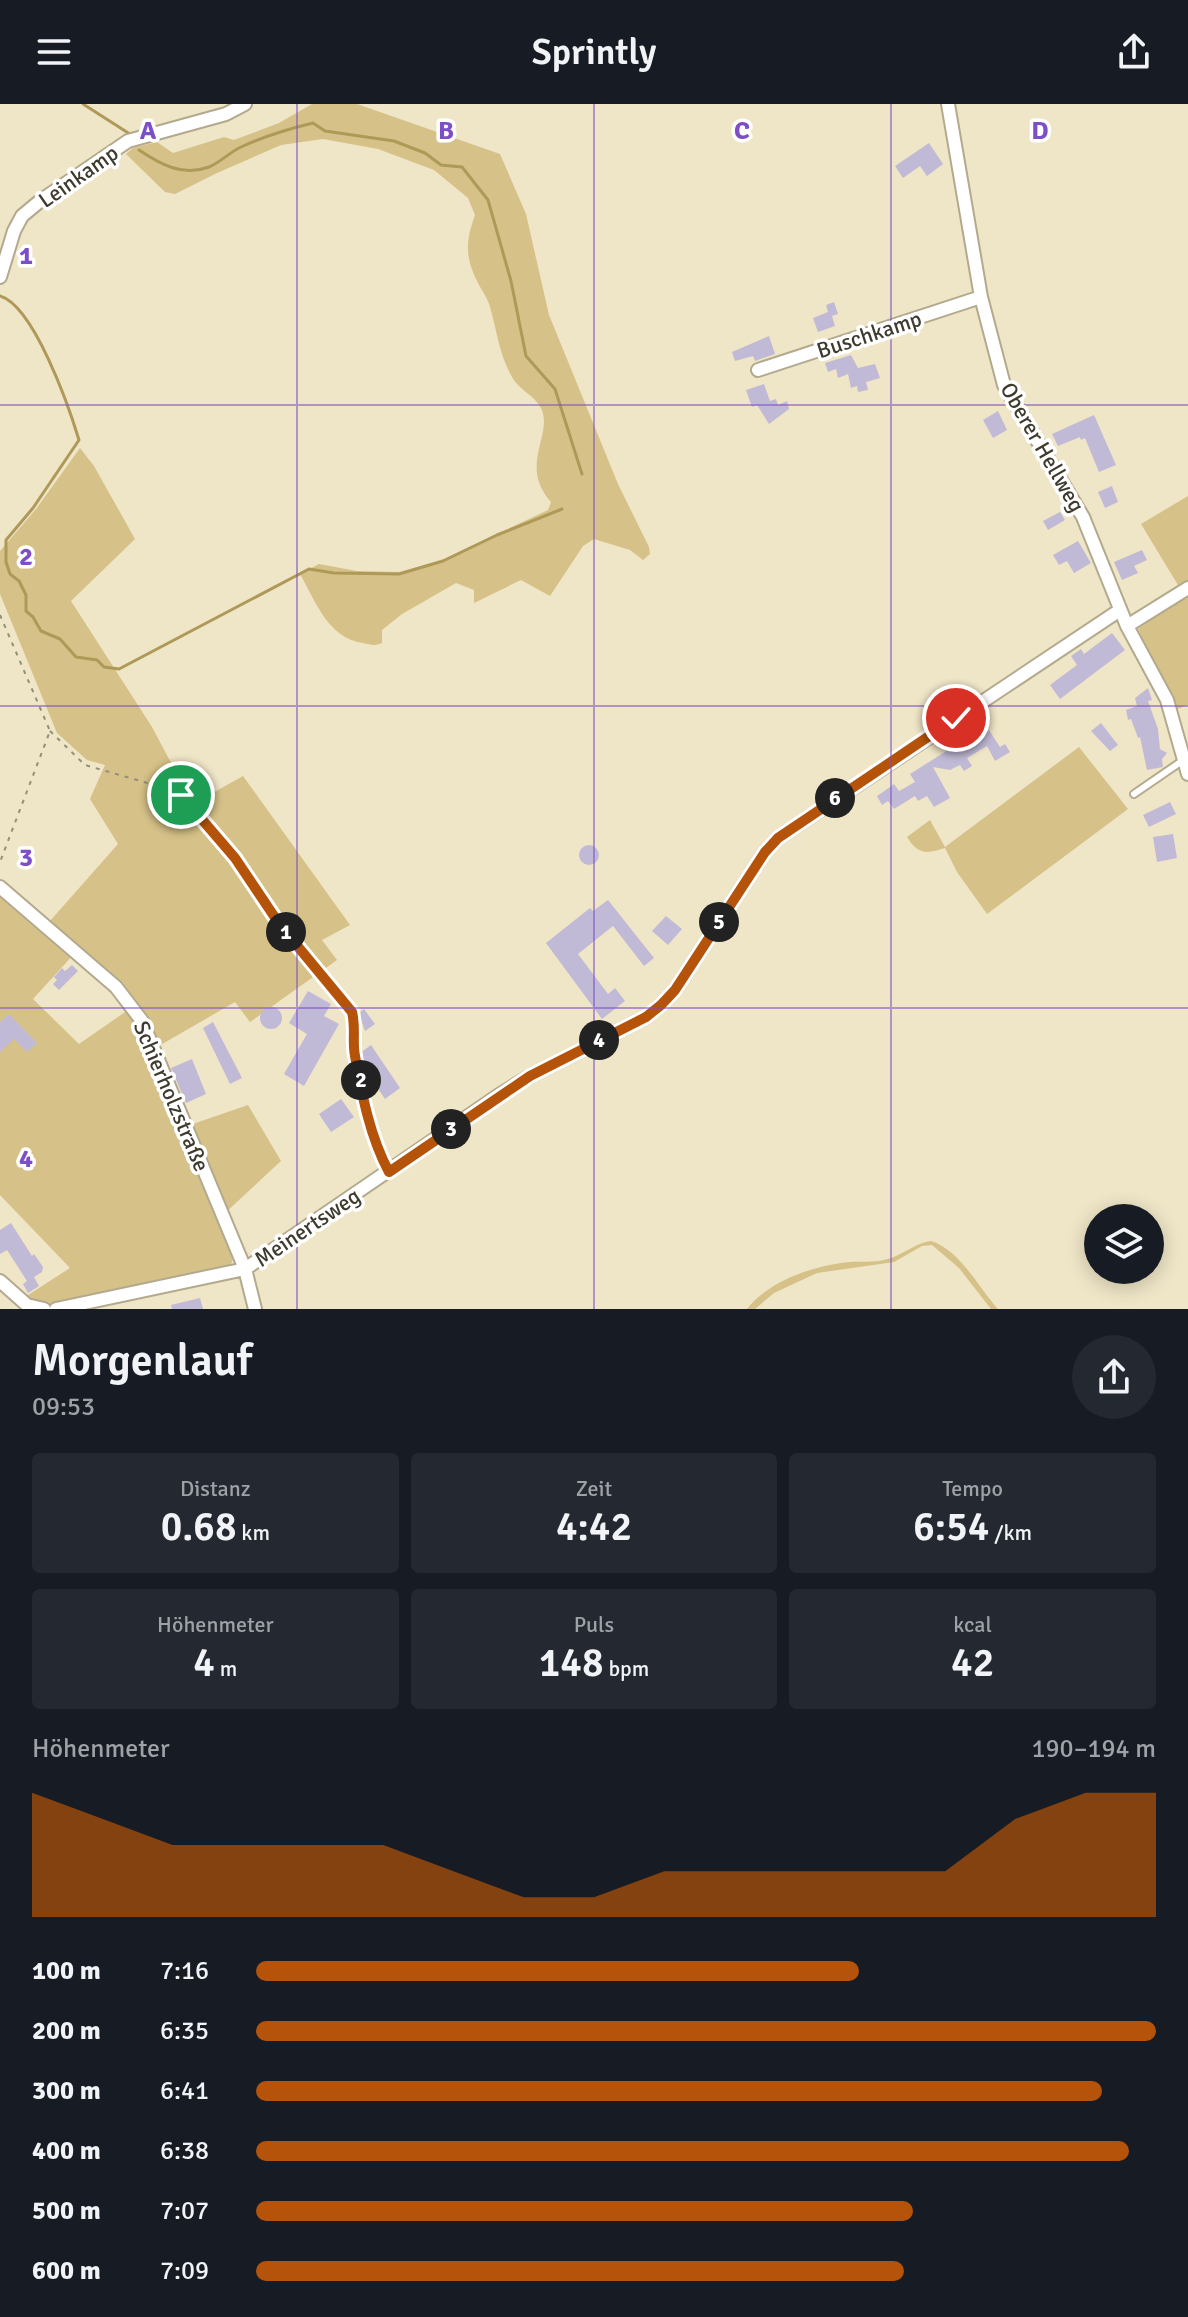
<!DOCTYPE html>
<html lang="de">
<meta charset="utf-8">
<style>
:root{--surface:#171b24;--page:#242831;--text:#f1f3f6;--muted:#9ea1a6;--accent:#b45309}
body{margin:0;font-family:Signika,sans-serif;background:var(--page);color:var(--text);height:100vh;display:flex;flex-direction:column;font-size:30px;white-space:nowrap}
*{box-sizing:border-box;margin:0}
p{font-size:26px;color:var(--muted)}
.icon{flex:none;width:44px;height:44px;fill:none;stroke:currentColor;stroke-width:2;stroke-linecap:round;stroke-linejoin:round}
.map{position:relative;height:1205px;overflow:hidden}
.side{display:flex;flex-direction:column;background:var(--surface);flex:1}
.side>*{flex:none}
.buttons{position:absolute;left:1084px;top:1100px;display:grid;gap:16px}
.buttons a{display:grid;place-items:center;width:80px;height:80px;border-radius:50%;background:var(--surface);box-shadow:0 4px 20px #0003;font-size:40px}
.pin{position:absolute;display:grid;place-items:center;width:68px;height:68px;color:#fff;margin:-34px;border:4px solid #fff;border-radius:50%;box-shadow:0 2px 8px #0007}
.km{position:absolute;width:40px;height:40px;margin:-20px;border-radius:50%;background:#222;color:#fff;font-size:22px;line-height:40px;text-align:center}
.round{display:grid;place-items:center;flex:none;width:84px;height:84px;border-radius:42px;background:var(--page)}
.summary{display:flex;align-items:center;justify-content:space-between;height:136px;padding:0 32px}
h1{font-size:44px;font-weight:600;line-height:60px}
.figures{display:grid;grid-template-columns:repeat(3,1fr);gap:12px;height:136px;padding:8px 32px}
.figures div{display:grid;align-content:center;border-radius:8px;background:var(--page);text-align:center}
.figures b{font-size:40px;font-weight:600}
.figures small{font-size:22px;font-weight:400}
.figures p{font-size:22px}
.chart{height:224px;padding:16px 32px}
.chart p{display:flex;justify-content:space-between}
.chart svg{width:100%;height:144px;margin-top:8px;fill:var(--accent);opacity:.7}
ul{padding:0 32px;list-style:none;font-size:26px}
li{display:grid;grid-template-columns:128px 96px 1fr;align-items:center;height:60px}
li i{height:20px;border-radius:10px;background:var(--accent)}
header{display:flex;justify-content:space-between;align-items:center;height:104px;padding:0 32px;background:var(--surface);font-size:36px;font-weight:600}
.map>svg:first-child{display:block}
</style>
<header><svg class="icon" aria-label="menu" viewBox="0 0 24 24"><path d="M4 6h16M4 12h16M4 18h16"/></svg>Sprintly<svg class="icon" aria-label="share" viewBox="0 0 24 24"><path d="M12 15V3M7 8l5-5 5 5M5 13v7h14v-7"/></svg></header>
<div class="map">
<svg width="1188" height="1205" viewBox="0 0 1188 1205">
<rect width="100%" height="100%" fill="#efe5c7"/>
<path fill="#d6c288" d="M 312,0 L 357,0 L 500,50 L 526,110 L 549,211 L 618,380 L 649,443 L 650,450 L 643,456 L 630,446 L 594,435 L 583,442 L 550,492 L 521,476 L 474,499 L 474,486 L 456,479 L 402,510 L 382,526 L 382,539 C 375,542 371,541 363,539 C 328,534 316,498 300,470 L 319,460 L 357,467 L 400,468 L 442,456 L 548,406 L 551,398 C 518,361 554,331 541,304 C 535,292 518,285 512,273 C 499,250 497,227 490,203 C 488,195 483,188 479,181 C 465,154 465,139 475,111 L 468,94 L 434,66 L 378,45 L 323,35 L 281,41 L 217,69 L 175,90 L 165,88 L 126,50 L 133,44 L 157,38 L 173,49 L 224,33 L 234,36 L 279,19 Z
M 80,344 L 94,362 L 135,435 L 71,497 L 152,623 L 193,700 L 243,672 L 350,821 L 322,836 L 337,856 L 250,918 L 235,898 L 157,943 L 140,905 L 123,879 L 50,817 L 118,740 L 90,695 L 105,661 L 87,656 L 57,629 L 0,490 L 0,447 L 36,405 Z
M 1188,392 L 1188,601 L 1175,606 L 1138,525 L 1184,491 L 1141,420 Z
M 1079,643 L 1128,705 L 987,810 L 957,768 L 945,744 C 927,750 918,751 907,733 L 930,716 L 945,743 Z
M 0,791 L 74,850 L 33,895 L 79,940 L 128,906 L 234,1150 L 231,1161 L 73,1198 L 49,1201 L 27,1196 L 25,1193 L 70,1164 L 0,1091 Z
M 248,1001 L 281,1057 L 224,1110 L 187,1022 Z
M 931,1137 C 960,1146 978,1183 998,1205 L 991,1205 L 959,1164 L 932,1141 L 922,1142 L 894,1158 L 817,1169 L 774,1189 L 755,1205 L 747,1205 C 768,1178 808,1164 841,1159 C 857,1156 875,1160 891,1154 C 905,1149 916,1139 931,1137 Z"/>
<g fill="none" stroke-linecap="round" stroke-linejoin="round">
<path stroke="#ae9958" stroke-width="3" d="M 83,0 L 133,32
M 139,46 C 160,60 182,73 209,63 C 221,58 230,48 241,43 C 265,32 288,25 313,19 L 325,27 L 394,37 L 425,49 L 441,61 L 462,63 L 488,96 L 511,177 L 526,252 L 555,285 L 582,370
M 0,192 C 34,202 69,303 79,336 L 33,404 L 6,436 L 6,458 L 10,470 L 19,477 L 26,491 L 26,507 L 33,513 L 41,527 L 60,535 L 76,553 L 97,556 L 104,563 L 119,565 L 309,465 L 334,469 L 399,470 L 443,457 L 497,431 L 562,405"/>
</g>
<path fill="#c1bad6" d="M 929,39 L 943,60 L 927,72 L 920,62 L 903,74 L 895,62 Z
M 834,198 L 838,210 L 832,212 L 835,222 L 818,228 L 813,214 L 828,208 L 826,201 Z
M 769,232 L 775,250 L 755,257 L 753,252 L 735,257 L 732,248 Z
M 851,251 L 858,264 L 875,260 L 880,274 L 866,278 L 868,286 L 858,288 L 857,282 L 851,284 L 848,270 L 838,274 L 836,265 L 828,268 L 825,259 Z
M 764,280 L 770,297 L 776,295 L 778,301 L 787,297 L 789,305 L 769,320 L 757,301 L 752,303 L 746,286 Z
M 998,307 L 1007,326 L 993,334 L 983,316 Z
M 1094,311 L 1116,361 L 1099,368 L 1085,334 L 1081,336 L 1080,333 L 1058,342 L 1052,330 Z
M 1112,382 L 1118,398 L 1105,404 L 1098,388 Z
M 1060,408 L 1065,416 L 1048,426 L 1043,417 Z
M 1078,437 L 1091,459 L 1074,469 L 1067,457 L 1059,461 L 1053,451 Z
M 1142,446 L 1147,456 L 1134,462 L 1138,469 L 1122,476 L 1114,458 Z
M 1112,529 L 1125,546 L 1060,595 L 1050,581 L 1077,561 L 1071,552 L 1081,545 L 1084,550 Z
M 1148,584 L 1152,596 L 1148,597 L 1158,625 L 1160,645 L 1167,649 L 1162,655 L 1163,663 L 1147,666 L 1140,633 L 1138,634 L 1131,615 L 1128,616 L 1126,606 L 1137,602 L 1135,594 Z
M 1101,619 L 1118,641 L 1110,647 L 1091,627 Z
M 983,624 L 986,629 L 989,626 L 1000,643 L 1005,640 L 1010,648 L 995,657 L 987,642 L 967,654 L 972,662 L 964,667 L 960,661 L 950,666 L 933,663 L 950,694 L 934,703 L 927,692 L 918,697 L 915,692 L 894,705 L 888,697 L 882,701 L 877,692 L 883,688 L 894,680 L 899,687 L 915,678 L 910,670 Z
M 1170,698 L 1176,710 L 1149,723 L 1143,711 Z
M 1173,730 L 1177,754 L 1157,758 L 1153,733 Z
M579 751a10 10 0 1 1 20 0a10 10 0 1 1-20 0Z
M 608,796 L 654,854 L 644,862 L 613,822 L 578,850 L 608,890 L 615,884 L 625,897 L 602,915 L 546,839 L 590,804 L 593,807 Z
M 666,812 L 682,825 L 668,841 L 652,827 Z
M 72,861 L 78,867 L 59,886 L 53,880 L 57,876 L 54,873 L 62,864 L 65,867 Z
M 308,887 L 331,900 L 324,912 L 339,920 L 304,982 L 284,970 L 307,930 L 289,919 Z
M260 914a11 11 0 1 1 22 0a11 11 0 1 1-22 0Z
M 364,905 L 375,920 L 365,927 L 359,909 Z
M 9,910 L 37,939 L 27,948 L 14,935 L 0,948 L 0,918 Z
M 213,918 L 242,974 L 230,980 L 203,924 Z
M 371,941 L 400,984 L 385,995 L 364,964 L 360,949 Z
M 192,955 L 206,990 L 186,999 L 171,964 Z
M 341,995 L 354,1013 L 331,1028 L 319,1010 Z
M 11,1119 L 32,1152 L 34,1150 L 43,1163 L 42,1168 L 34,1173 L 39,1182 L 28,1189 L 23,1180 L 27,1177 L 9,1149 L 7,1146 L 0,1150 L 0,1126 Z
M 200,1194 L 203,1205 L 172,1205 L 171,1201 Z"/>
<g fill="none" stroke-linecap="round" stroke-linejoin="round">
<defs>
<path id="service" d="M 1134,690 L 1185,655
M 331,883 L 352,908 L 356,923 L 354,948 L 375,1042 L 389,1068"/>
<path id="minor" d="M 948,0 L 981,193 L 1004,281 L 1083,413 L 1127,522 L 1167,596 L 1188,670
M 0,173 L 14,127 L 22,112 L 40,97 L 128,37 L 226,10 L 245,0
M 758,266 L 981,193
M 1127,522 L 1188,484
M 0,783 L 116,883 L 142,917 L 245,1165 L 255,1205
M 0,1177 L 27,1201 L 44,1205
M 56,1205 L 245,1165 L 499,991 L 530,972 L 646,913 L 661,901 L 675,886 L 765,748 L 778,734 L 1120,506"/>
</defs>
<use href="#service" stroke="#b3a98d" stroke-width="10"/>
<use href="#minor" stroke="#b3a98d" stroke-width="16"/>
<path stroke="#958e79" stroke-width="2" stroke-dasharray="4 6" stroke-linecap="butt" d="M 0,511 L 50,627 L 0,758
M 50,627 L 85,661 L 168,685 L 181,691 L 235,754 L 280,821 L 324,875"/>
<use href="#service" stroke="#fff" stroke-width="6"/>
<use href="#minor" stroke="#fff" stroke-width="12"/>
</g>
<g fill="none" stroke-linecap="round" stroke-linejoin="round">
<defs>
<path id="route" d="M 181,691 L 235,754 L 280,821 L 352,908 C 356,924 352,937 355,952 C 362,991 370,1033 389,1068 L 530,972 L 646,913 L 661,901 L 675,886 L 765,748 L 778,734 L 956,614"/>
</defs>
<use href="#route" stroke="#fff" stroke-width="16"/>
<use href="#route" stroke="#b45309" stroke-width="10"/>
</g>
<path fill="none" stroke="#7c4fc7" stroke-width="2" stroke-opacity="0.55" d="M 297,0 L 297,1205M 594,0 L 594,1205M 891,0 L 891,1205M 0,301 L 1188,301M 0,602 L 1188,602M 0,904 L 1188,904"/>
<g text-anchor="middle" stroke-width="7" stroke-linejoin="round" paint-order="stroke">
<g font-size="22" fill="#3e3a2e" stroke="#fff">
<text transform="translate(78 72) rotate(-35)" y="8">Leinkamp</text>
<text transform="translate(869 230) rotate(-18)" y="8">Buschkamp</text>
<text transform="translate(1043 343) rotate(60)" y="8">Oberer Hellweg</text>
<text transform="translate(172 992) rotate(67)" y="8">Schierholzstraße</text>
<text transform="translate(307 1123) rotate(-34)" y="8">Meinertsweg</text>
</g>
</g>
<g font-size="26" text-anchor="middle" font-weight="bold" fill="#7c4fc7" stroke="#fff" stroke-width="7" stroke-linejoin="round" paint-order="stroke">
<text x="148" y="35">A</text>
<text x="446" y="35">B</text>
<text x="742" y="35">C</text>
<text x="1040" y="35">D</text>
<text x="26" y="160">1</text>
<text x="26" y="461">2</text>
<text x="26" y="762">3</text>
<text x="26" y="1063">4</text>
</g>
</svg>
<div class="buttons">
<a><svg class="icon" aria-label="layers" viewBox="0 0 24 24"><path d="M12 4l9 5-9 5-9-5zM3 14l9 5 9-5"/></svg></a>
</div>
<div class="pin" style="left:181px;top:691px;background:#1e9e55"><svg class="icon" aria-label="arrive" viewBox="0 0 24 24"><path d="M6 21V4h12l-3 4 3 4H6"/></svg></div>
<div class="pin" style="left:956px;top:614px;background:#d93025"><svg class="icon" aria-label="check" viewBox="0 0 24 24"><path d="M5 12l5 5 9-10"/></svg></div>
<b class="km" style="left:286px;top:828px">1</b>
<b class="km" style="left:361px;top:976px">2</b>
<b class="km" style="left:451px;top:1025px">3</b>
<b class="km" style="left:599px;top:936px">4</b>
<b class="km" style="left:719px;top:818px">5</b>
<b class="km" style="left:835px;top:694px">6</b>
</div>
<section class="side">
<div class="summary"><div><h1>Morgenlauf</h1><p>09:53</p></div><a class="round"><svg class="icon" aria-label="share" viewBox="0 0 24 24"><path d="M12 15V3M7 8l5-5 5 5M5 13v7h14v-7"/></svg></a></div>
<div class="figures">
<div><p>Distanz</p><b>0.68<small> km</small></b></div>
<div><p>Zeit</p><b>4:42</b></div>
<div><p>Tempo</p><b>6:54<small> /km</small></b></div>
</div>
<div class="figures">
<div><p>Höhenmeter</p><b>4<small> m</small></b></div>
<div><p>Puls</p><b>148<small> bpm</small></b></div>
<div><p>kcal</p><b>42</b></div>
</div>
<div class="chart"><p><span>Höhenmeter</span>190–194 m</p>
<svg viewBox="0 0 160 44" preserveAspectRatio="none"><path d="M0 44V6L10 14L20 22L30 22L40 22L50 22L60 30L70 38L80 38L90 30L100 30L110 30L120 30L130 30L140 14L150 6L160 6V44z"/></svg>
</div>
<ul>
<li><b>100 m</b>7:16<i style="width:67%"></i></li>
<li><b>200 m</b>6:35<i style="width:100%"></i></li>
<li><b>300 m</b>6:41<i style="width:94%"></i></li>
<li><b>400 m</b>6:38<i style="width:97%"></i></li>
<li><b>500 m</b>7:07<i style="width:73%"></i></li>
<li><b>600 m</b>7:09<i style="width:72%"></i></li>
</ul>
</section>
